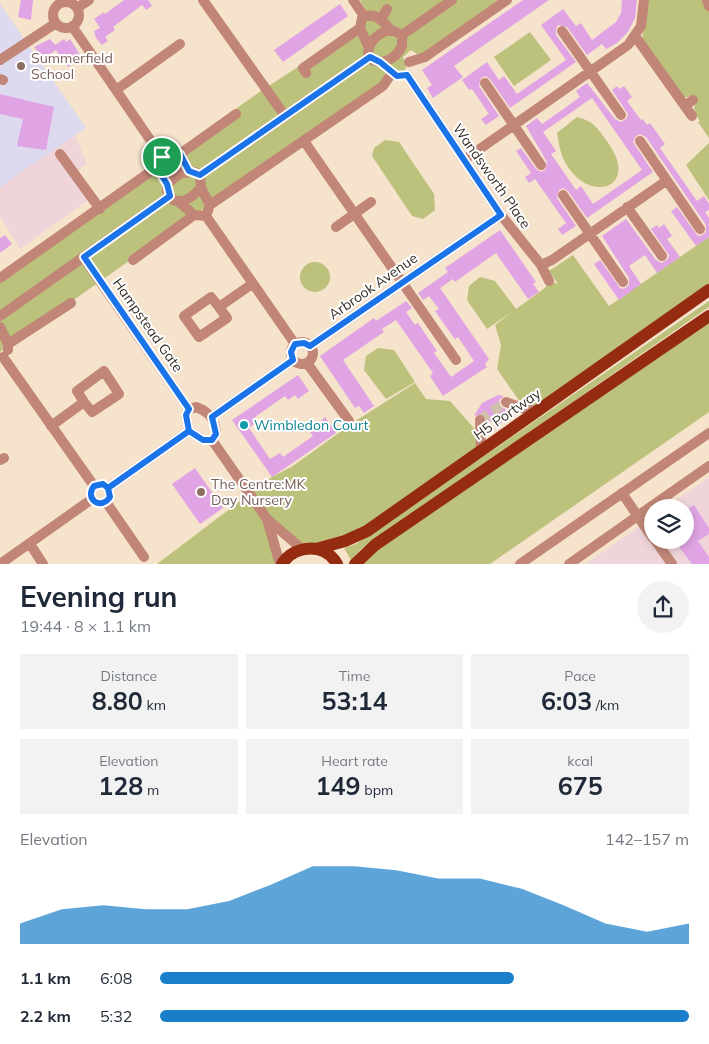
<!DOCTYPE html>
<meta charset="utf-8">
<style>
:root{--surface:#fff;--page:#f2f2f3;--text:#1f2937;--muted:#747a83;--accent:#197fca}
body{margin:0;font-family:Mulish,sans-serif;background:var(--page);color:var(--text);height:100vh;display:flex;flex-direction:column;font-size:19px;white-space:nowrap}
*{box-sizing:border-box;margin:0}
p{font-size:16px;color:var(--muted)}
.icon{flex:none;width:28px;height:28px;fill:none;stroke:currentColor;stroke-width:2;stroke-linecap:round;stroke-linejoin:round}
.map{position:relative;height:564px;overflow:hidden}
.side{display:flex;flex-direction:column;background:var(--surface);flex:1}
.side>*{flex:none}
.tools{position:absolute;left:644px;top:499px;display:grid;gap:10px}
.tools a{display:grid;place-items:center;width:50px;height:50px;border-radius:50%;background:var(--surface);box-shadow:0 2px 8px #0003;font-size:25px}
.pin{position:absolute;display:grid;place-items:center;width:42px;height:42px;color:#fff;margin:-21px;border:2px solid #fff;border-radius:50%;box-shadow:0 1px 5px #0007}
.round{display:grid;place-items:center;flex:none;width:52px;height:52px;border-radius:26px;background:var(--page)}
.overview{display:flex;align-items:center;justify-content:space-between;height:85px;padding:0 20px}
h1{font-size:28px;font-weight:700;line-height:38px}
.figures{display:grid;grid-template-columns:repeat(3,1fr);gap:8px;height:85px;padding:5px 20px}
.figures div{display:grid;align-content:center;border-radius:0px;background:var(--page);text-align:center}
.figures b{font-size:25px;font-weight:700}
.figures small{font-size:14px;font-weight:400}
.figures p{font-size:14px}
.chart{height:140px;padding:10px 20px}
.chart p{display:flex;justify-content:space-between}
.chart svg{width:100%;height:90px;margin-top:5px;fill:var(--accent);opacity:.7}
ul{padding:0 20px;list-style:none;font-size:16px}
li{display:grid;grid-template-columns:80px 60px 1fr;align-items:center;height:38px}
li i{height:12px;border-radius:6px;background:var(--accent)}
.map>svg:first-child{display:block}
</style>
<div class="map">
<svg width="709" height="564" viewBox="0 0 709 564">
<rect width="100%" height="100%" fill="#f6e3cc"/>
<path fill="#efd5da" d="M 75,135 L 87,164 L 76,171 L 91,198 L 20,249 L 0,216 L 0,187 Z
M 709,477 L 709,564 L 586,564 L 652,517 L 652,540 L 685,540 L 685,508 L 666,507 Z"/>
<path fill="#ddd9ef" d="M 0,4 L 86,128 L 0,187 Z"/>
<path fill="#bcc17b" d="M 360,0 L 500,0 L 425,53 L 417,54 L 411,50 L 403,57 L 406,66 L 405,72 L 194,215 L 0,352 L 0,275 L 261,91 L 364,24 L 371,18 Z
M 647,0 L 707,0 L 709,6 L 709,138 L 698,122 L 700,121 C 695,113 691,108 698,101 L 694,95 L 684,98 L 642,39 Z
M 530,32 L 551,60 L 514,86 L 494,57 Z
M 577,117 C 594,122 596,126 606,140 C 643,188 588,206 565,162 C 560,153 559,143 557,133 Z
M 385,140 L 399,142 L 434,194 L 435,210 L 423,219 L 412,216 L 372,156 L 374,148 Z
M 709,143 L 709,200 L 686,165 Z
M 709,237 L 709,290 L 538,411 L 525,409 L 497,369 L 501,345 L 495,325 L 513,311 L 487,329 L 467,300 L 469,286 L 480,277 L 495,281 L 516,309 L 545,288 L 549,281 L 558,284 L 549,271 L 573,255 L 609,306 Z
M300 277a15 15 0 1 1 30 0a15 15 0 1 1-30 0Z
M 709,301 L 709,307 L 361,549 L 351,560 L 344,548 L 356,544 L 394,518 Z
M 709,322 L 709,412 L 490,564 L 364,564 L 376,551 Z
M 378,348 L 394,350 L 415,382 L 386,399 L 364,370 L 366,356 Z
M 415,383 L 426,399 L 450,401 L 480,435 L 481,451 L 367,531 L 309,548 L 267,520 L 280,564 L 157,564 L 272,477 L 293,466 L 354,422 Z"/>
<path fill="#e0a4e4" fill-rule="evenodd" d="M 21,0 L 33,0 L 31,20 L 18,17 Z
M 124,0 L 148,0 L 152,6 L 146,10 L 142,5 L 113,27 L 115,30 L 105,37 L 108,41 L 102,45 L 96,38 L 94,31 L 100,28 L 94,19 L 104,12 L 105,14 Z
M 523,0 L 549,0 L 454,66 L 463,77 L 433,98 L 427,88 L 432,85 L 422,70 Z
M 622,0 L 637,0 L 635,18 L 628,32 L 617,43 L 606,49 L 602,44 L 587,55 L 567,27 L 558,25 L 556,29 L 556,35 L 576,62 L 510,108 L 490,79 L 485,76 L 481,78 L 479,86 L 499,116 L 486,125 L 481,119 L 489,114 L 472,89 L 469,90 L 462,80 L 487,62 L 499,80 L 504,76 L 517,94 L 566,60 L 541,25 L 563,9 L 576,26 L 581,23 L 592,40 L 616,22 L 621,13 Z
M 340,4 L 348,16 L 283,62 L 274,50 Z
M 50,39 L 55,45 L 64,39 L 66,42 L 70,39 L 82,58 L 68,67 L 56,50 L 43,59 L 34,47 Z
M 587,83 L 615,119 L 621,122 L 627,118 L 628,114 L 612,90 L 617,86 L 619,89 L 624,86 L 632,97 L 627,101 L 641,120 L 643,119 L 647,125 L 650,123 L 665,144 L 660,148 L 697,201 L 704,196 L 709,204 L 709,210 L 705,212 L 709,218 L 709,237 L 696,246 L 671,211 L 677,207 L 697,235 L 701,236 L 706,232 L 706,225 L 646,137 L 640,134 L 636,136 L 633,142 L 653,172 L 587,218 L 568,191 L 563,188 L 559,190 L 557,198 L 576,226 L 562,235 L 558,229 L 566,223 L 535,179 L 529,183 L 525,177 L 531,173 L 516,151 L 521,148 L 536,169 L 541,172 L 545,170 L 547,162 L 526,126 L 537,118 L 542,124 L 562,110 L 580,97 L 576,91 ZM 592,98 L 642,170 L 593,204 L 581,186 L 576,190 L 551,154 L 556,151 L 543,132 Z
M 0,94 L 54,107 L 46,150 L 17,146 L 23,119 L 0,114 Z
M 626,219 L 656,260 L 662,263 L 668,259 L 669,255 L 651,229 L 657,225 L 659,228 L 664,224 L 672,236 L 667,239 L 680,257 L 657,273 L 645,255 L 629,266 L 641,284 L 619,300 L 594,264 L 600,260 L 620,288 L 624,289 L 629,285 L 629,278 L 602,236 Z
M 500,230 L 536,282 L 533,284 L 539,292 L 528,299 L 496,253 L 455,282 L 453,279 L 440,288 L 489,359 L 485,364 L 487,367 L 443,396 L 430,376 L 433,373 L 396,320 L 382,329 L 384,332 L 343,360 L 374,406 L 364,413 L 359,406 L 355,408 L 320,356 L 374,318 L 376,321 L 406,301 L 412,308 L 406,312 L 415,325 L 418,323 L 428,338 L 437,351 L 434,353 L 451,377 L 474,361 L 458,337 L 455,339 L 449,331 L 435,311 L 439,309 L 429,296 L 423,300 L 418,293 L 448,272 L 445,268 Z
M 5,235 L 12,244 L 0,253 L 0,238 Z
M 298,375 L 309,391 L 298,399 L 295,395 L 288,400 L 285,396 L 255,417 L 258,421 L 249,428 L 270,459 L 280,453 L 283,457 L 313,436 L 310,432 L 325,417 L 336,433 L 272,477 L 232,420 Z
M 498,395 L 504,396 L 499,400 L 500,406 L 514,414 L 496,426 L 494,422 L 487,421 L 483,414 L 474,416 L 482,403 Z
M 195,468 L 223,508 L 200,524 L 172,484 Z
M 694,505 L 709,528 L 709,534 L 698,541 L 709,557 L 709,564 L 692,564 L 674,540 L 685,540 L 685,511 Z"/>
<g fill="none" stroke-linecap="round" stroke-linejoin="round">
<path stroke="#cfbfab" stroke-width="10" stroke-dasharray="10 5" stroke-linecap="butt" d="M 480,420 L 506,402"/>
<path stroke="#c18677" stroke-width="10" d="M 203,0 L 285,116
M 353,0 L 364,16
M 707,0 L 709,6
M53 15a13 13 0 1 1 26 0a13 13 0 1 1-26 0Z
M 77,8 L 89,0
M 381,19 L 387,9
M 72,26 L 162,157
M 386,31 L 394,31 L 402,35 L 402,46 C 396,58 386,65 372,60 L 368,54 C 369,42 375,36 386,31 Z
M 562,31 L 621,115
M 402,35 L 452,0
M 635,36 L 692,116
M 369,48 L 360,28 L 362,18 C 374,11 384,21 391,31
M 0,60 L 56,23
M 409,62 L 425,57 L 507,0
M 306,73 L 303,68 L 360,28
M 407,75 L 501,215 L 541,265
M 0,79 L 3,80
M 485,83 L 541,165
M 116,90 L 180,44
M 685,106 L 693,100
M 304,141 L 456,360
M 640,141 L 700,229
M 60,154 L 100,209
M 180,154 L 189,171
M 162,157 L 180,154 L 236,114
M 464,160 L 628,45 L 641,26 L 644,0
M 195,172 L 200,175 L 201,188 C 193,196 185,204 173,200 L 167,191 L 167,184 L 181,173 Z
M 200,175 L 370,57
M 563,195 L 623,282
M 179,202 L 194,215 L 206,216 L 210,205 L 201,188
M 210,205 L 383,86 L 392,73
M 627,207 L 662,256
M 206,216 L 295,344
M 336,227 L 371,202
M 83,257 L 189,409
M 133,260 L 194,215
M 541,265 L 552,260 L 666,181
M 541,265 L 549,281
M 0,278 L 157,167 L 162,157
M 219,307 L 211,297 L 184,316 L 199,337 L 227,318 L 219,307 L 252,284
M 0,316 L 170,196
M 0,327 L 8,344 L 8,350
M291 353a11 11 0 1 1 22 0a11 11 0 1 1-22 0Z
M 8,344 L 71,303
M 310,346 L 501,215
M 3,357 L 94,486
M 307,363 L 349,421
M 506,402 L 525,409 L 538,411
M 196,407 C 210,412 215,420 216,434 L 212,440 L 203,440 L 189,431 L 186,415 L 189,409 Z
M 212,417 L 293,360
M 480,420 L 481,451
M 51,426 L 84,402 L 77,391 L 104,371 L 119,394 L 92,412 L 84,402
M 212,440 L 267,519 L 302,549
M 0,460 L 4,458
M 108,488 L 189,431
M 622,493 L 652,537
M 106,502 L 144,557
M 267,519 L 280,564
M 655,540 L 672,564
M 30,544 L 43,564
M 0,564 L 92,499
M 520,564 L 709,433
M 569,564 L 709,466"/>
<path stroke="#952c11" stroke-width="12" d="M 316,549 L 345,541 L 367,531 L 709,290
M 282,564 C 295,544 325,543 337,564
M 355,564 L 375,545 L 709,316"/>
</g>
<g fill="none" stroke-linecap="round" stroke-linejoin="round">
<defs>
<path id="route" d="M 162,157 L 157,168 L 167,184 L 170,196 L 84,257 L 189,409 L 186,415 L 189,431 L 108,488 L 110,497 C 101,511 84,499 94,486 L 103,484 L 108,488 L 189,431 L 203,440 L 212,440 L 216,434 L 212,417 L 293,360 L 291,352 L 295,344 L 304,343 L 310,346 L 501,215 L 407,75 L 397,76 L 380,62 L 370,57 L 200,175 L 189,171 L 180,154 L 162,157"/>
</defs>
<use href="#route" stroke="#fff" stroke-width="10"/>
<use href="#route" stroke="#1a73e8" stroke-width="6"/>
</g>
<g fill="#8d6e63" stroke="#fff" stroke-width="2">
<circle cx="21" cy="66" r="5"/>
<circle cx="201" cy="492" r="5"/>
</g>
<circle fill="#0f9aa8" stroke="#fff" stroke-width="2" cx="244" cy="425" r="5"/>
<g text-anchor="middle" stroke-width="4" stroke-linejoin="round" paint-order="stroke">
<g font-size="14" fill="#785e54" stroke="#fff" text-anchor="start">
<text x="31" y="63">Summerfield<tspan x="31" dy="16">School</tspan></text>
<text x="211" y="489">The Centre:MK<tspan x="211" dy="16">Day Nursery</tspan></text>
</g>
<g font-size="14" fill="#352e25" stroke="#fff">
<text transform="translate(492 176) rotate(55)" y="5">Wandsworth Place</text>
<text transform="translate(373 286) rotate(-35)" y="5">Arbrook Avenue</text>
<text transform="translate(148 325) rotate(55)" y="5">Hampstead Gate</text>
<text transform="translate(507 414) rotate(-35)" y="5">H5 Portway</text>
</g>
<g font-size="14" fill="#0d838f" stroke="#fff" text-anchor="start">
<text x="254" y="430">Wimbledon Court</text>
</g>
</g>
</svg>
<div class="tools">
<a><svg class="icon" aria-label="layers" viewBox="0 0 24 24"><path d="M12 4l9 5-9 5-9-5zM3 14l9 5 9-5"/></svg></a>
</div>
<div class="pin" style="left:162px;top:157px;background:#1e9e55"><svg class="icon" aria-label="arrive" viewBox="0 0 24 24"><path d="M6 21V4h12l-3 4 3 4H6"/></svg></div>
</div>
<section class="side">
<div class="overview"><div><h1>Evening run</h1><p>19:44 · 8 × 1.1 km</p></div><a class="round"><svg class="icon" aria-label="share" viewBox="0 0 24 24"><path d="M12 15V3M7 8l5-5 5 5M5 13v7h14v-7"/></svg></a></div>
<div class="figures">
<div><p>Distance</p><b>8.80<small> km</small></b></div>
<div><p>Time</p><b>53:14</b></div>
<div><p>Pace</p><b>6:03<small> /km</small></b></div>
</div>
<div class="figures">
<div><p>Elevation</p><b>128<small> m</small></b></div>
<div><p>Heart rate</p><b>149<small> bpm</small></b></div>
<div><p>kcal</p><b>675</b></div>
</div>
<div class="chart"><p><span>Elevation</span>142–157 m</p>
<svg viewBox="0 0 160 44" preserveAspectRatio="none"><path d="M0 44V34L10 27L20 25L30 27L40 27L50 23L60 15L70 6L80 6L90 8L100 12L110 12L120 17L130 25L140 34L150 38L160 34V44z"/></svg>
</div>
<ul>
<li><b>1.1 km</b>6:08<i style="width:67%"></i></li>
<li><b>2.2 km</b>5:32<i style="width:100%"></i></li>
</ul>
</section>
